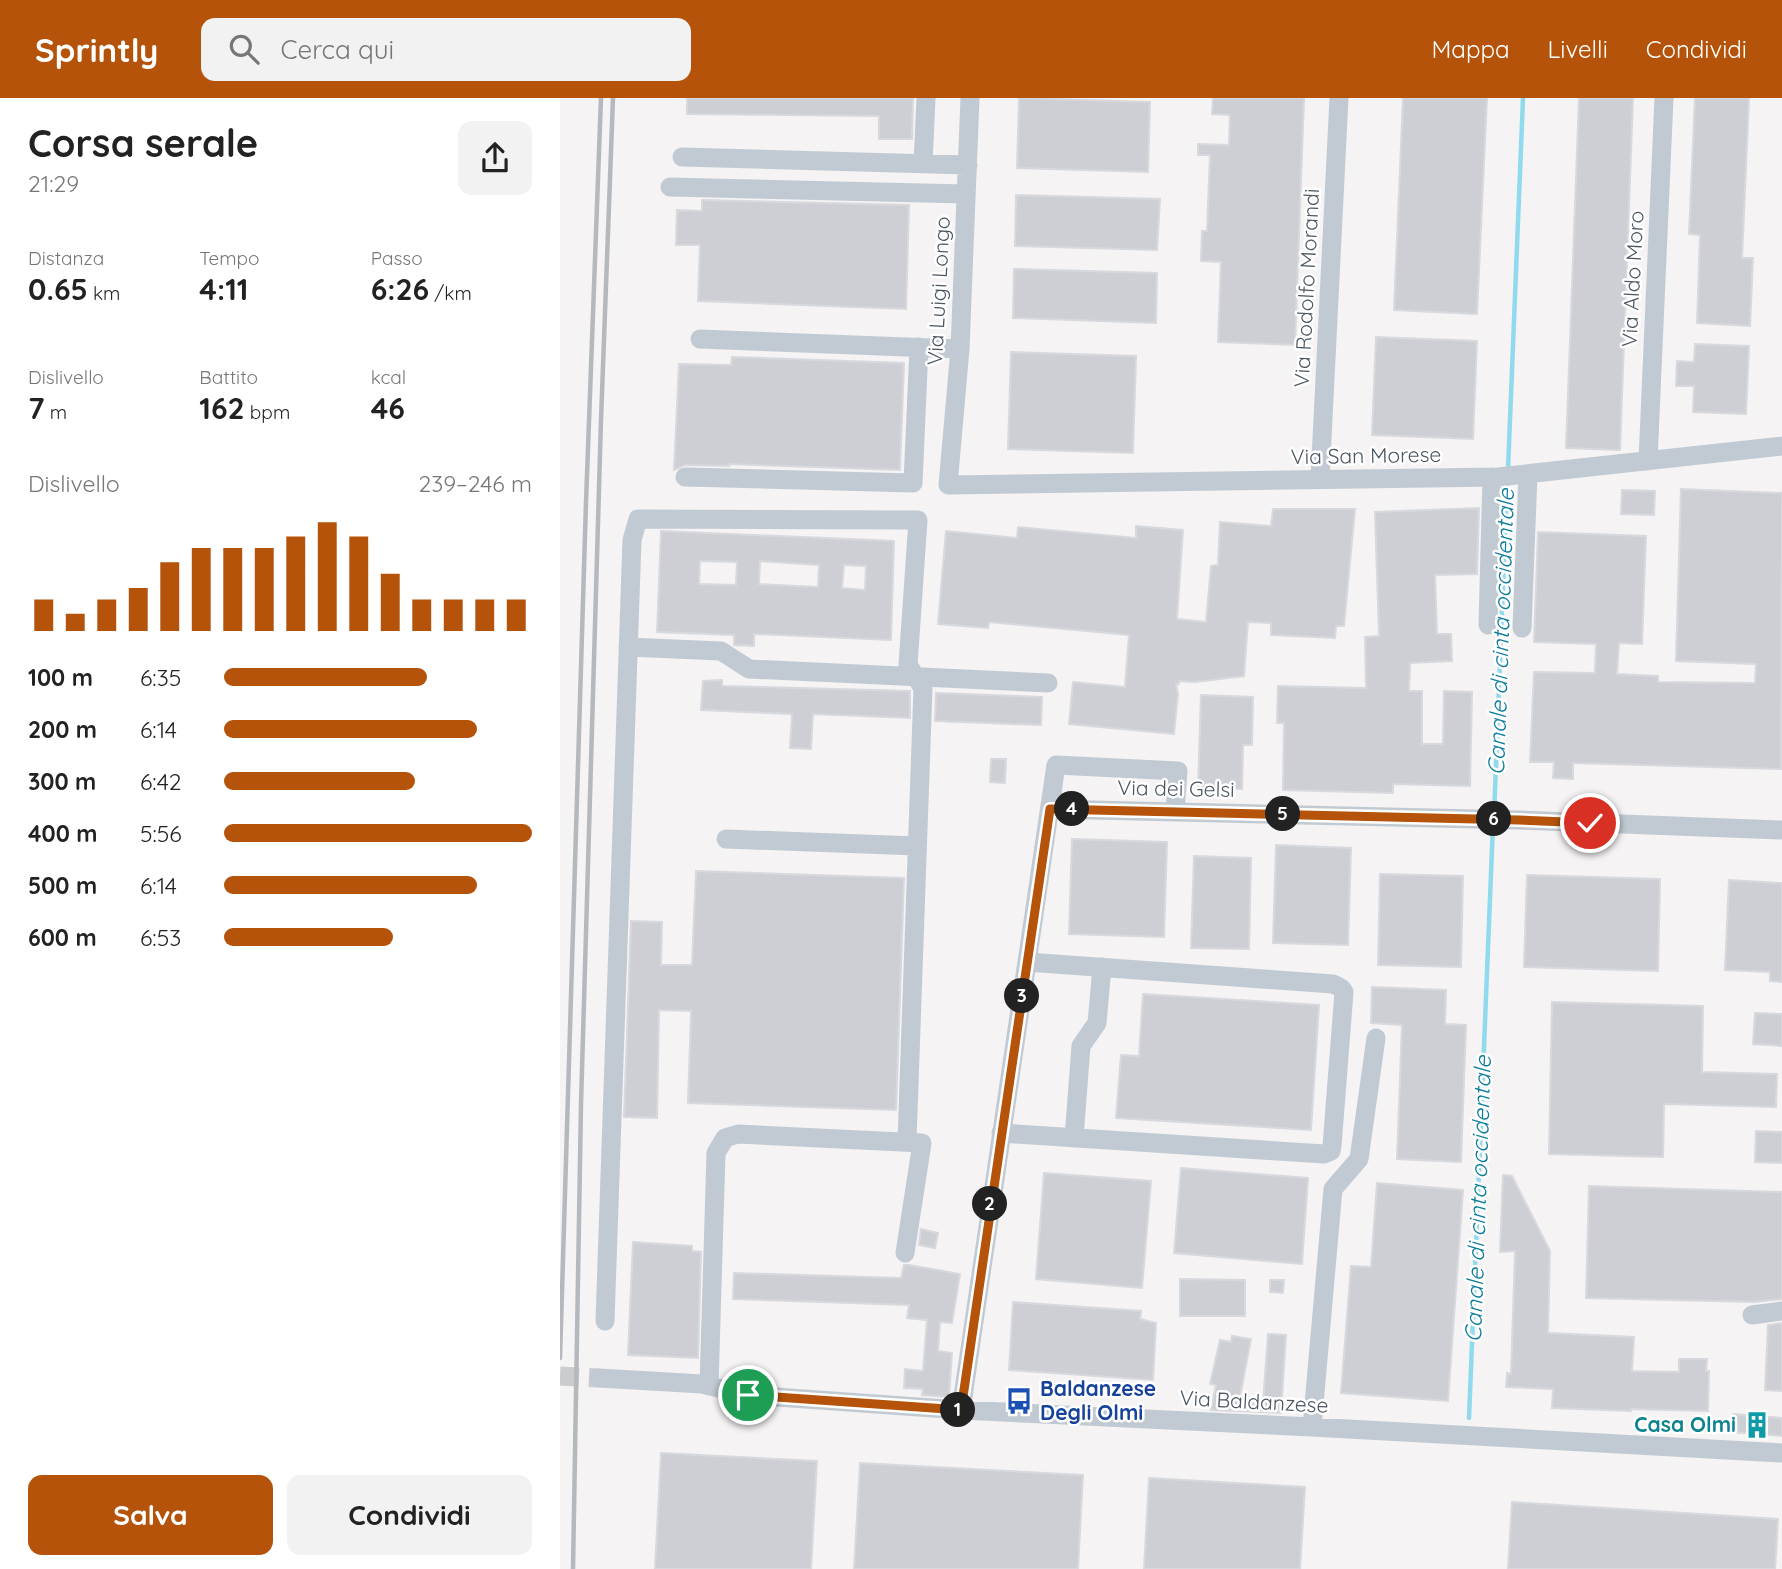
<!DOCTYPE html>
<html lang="it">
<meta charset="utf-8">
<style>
:root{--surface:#fff;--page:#f2f2f2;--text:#222;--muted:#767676;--accent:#b45309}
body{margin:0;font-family:Quicksand,sans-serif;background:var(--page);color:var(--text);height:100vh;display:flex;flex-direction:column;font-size:26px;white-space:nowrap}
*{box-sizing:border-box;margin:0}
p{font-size:23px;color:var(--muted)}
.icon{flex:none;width:38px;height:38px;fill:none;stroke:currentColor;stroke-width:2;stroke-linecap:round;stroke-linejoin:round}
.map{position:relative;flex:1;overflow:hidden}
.sheet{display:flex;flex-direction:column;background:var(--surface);width:560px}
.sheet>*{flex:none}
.pin{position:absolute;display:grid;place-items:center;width:60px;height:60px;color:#fff;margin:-30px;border:4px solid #fff;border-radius:50%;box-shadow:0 2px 7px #0007}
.km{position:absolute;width:35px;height:35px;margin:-18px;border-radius:50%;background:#222;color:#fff;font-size:19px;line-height:35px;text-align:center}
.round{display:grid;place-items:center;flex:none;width:74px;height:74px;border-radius:14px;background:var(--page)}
.summary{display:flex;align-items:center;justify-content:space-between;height:119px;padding:0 28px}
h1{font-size:38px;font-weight:700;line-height:52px}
.metrics{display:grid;grid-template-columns:repeat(3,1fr);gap:10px;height:119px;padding:7px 28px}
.metrics div{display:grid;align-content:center}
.metrics b{font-size:30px;font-weight:700}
.metrics small{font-size:19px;font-weight:400}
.metrics p{font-size:19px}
.chart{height:196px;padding:14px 28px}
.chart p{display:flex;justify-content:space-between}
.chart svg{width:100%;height:126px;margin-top:7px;stroke:var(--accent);stroke-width:6}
.cta{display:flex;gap:14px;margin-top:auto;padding:14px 28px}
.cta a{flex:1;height:80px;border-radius:14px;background:var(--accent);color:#fff;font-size:28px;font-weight:700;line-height:80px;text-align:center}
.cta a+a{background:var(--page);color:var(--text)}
ul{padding:0 28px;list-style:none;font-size:23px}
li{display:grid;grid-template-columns:112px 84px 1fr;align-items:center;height:52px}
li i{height:18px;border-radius:9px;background:var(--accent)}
header{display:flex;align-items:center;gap:42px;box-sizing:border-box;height:98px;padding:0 35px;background:var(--accent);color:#fff}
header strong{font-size:33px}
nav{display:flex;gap:38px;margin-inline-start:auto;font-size:24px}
.search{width:490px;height:63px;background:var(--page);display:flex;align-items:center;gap:18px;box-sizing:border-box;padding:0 24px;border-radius:14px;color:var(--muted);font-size:26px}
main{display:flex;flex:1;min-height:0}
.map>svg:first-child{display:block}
</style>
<header>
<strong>Sprintly</strong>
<div class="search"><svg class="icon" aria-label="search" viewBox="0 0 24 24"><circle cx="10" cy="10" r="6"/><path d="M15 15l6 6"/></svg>Cerca qui</div>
<nav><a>Mappa</a><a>Livelli</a><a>Condividi</a></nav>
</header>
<main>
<section class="sheet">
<div class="summary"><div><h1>Corsa serale</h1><p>21:29</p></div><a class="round"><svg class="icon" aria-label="share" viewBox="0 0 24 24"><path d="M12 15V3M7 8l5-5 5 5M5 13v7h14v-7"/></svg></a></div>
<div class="metrics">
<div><p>Distanza</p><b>0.65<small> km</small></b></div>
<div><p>Tempo</p><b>4:11</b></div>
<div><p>Passo</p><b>6:26<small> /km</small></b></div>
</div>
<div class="metrics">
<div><p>Dislivello</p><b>7<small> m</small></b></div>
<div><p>Battito</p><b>162<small> bpm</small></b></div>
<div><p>kcal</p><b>46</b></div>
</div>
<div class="chart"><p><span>Dislivello</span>239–246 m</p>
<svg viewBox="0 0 160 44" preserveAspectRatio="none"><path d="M5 44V33M15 44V38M25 44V33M35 44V29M45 44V20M55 44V15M65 44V15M75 44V15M85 44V11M95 44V6M105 44V11M115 44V24M125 44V33M135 44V33M145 44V33M155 44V33"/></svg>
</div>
<ul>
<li><b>100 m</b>6:35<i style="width:66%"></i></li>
<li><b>200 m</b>6:14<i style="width:82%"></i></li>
<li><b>300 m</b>6:42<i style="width:62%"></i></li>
<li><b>400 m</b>5:56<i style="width:100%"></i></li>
<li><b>500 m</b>6:14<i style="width:82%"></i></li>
<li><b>600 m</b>6:53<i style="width:55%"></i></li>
</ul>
<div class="cta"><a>Salva</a><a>Condividi</a></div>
</section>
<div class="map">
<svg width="1222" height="1471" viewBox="0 0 1222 1471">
<rect width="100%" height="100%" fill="#f5f3f3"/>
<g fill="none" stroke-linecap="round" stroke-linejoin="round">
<path stroke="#90daee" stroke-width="4.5" d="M 948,371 L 963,0
M 934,718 L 947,384
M 909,1320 L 933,726"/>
</g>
<path fill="#cdcfd5" stroke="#d7d9de" stroke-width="2" fill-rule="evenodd" d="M 127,0 L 353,0 L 352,41 L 319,41 L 319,18 L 127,16 Z
M 459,0 L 590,4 L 588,74 L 457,70 Z
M 653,0 L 744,0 L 735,247 L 658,244 L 661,164 L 641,163 L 642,133 L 647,133 L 650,57 L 638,57 L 638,46 L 669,47 L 670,17 L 652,16 Z
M 843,0 L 927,0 L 917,216 L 834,212 Z
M 1019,0 L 1073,0 L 1060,352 L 1006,350 Z
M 1135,0 L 1189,0 L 1182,160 L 1193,160 L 1190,228 L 1137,225 L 1140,137 L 1129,136 Z
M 456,97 L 600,101 L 597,152 L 455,148 Z
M 142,102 L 349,107 L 346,211 L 138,203 L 140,147 L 116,147 L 117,112 L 142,113 Z
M 454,171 L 597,175 L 596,225 L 453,220 Z
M 816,239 L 917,243 L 913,341 L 812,337 Z
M 1135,246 L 1189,248 L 1186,316 L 1133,314 L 1134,288 L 1116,288 L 1117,263 L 1134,264 Z
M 451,254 L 576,258 L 573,355 L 448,351 Z
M 172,259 L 344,265 L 340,372 L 168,366 L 169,368 L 125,367 L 114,372 L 119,266 L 171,267 Z
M 1121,391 L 1222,395 L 1221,671 L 1013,665 L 1013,681 L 993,680 L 994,664 L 970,664 L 974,574 L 1035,575 L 1036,546 L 974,544 L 978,434 L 1086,438 L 1082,546 L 1059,545 L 1057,576 L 1098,578 L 1098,584 L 1195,585 L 1196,566 L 1116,563 Z
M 1062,392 L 1095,393 L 1094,417 L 1061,416 Z
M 919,410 L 917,476 L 875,477 L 877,536 L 891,536 L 892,563 L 850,565 L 849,593 L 862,593 L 862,646 L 883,646 L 884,593 L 912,594 L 910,688 L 833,686 L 833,695 L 723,692 L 724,625 L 717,625 L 718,588 L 806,590 L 805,539 L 819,538 L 815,414 Z
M 713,411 L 795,411 L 784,528 L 776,528 L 775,540 L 711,537 L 711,525 L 688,524 L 684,578 L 635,584 L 619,583 L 619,586 L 616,586 L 618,596 L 614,636 L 509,626 L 513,584 L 565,589 L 569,537 L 429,524 L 428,530 L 378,526 L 386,433 L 457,440 L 458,429 L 576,440 L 576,428 L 623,432 L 617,521 L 646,524 L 651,468 L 658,467 L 660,424 L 711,428 Z
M 101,433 L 334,443 L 331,542 L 194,536 L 194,548 L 174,547 L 174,537 L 97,534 ZM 140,463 L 177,464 L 176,487 L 139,486 ZM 200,463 L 259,467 L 258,489 L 199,486 ZM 284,467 L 306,468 L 305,492 L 282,490 Z
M 162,582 L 162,588 L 350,593 L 350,620 L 253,616 L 251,651 L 230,650 L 232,616 L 141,612 L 143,583 Z
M 376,595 L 482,599 L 481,627 L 375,623 Z
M 641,597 L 693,599 L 692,647 L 683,647 L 682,691 L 638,690 Z
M 431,661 L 446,661 L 445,685 L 430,684 Z
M 512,741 L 607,744 L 604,839 L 509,836 Z
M 716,747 L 791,750 L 788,847 L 713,845 Z
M 634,758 L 691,760 L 689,851 L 631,850 Z
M 136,773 L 344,780 L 336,1012 L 128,1005 L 131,913 L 99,912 L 97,1020 L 64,1019 L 71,823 L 102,824 L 101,867 L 132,867 Z
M 820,776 L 903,778 L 901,869 L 818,867 Z
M 967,777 L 1100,781 L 1098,873 L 964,869 Z
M 1169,782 L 1222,785 L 1222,884 L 1210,883 L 1210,874 L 1165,872 Z
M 812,889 L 886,892 L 885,926 L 906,927 L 901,1064 L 837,1061 L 842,927 L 811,925 Z
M 583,896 L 759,907 L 751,1032 L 556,1020 L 561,957 L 579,958 Z
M 992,904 L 1143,908 L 1142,974 L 1217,976 L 1216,1009 L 1104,1006 L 1103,1059 L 989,1056 Z
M 1195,915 L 1222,916 L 1222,948 L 1193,946 Z
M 1196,1033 L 1222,1034 L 1222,1065 L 1195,1064 Z
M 621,1070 L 748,1080 L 742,1166 L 614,1155 Z
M 484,1075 L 591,1083 L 582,1190 L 476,1181 Z
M 943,1077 L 952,1078 L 990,1153 L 988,1235 L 1074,1239 L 1072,1273 L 1119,1274 L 1119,1261 L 1147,1261 L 1146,1273 L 1149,1273 L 1148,1313 L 1071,1311 L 1071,1313 L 992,1310 L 993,1291 L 946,1289 L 947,1275 L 951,1276 L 955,1153 L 940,1154 Z
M 817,1085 L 903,1092 L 888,1303 L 781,1295 L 791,1168 L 811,1169 Z
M 1029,1088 L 1222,1094 L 1222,1201 L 1194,1204 L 1026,1200 Z
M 361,1131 L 378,1135 L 375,1150 L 359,1147 Z
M 73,1144 L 132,1148 L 132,1153 L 141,1154 L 138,1260 L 68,1257 Z
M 344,1167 L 349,1167 L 400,1176 L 392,1225 L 380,1224 L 378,1253 L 392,1255 L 389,1299 L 362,1297 L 363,1291 L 344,1290 L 345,1271 L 363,1273 L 367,1222 L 347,1220 L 349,1207 L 173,1201 L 174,1175 L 341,1180 Z
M 620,1181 L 685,1182 L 685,1218 L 620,1218 Z
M 710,1182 L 724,1182 L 723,1195 L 710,1194 Z
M 453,1204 L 581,1213 L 580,1221 L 596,1225 L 593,1282 L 449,1272 Z
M 1222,1225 L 1222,1293 L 1205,1292 L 1208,1227 Z
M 708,1236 L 726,1237 L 721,1315 L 651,1312 L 656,1287 L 650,1286 L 660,1242 L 671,1244 L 672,1238 L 691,1241 L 679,1304 L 703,1305 Z
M 1173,1316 L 1222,1320 L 1222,1338 L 1172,1334 Z
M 101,1355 L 257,1363 L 251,1471 L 95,1471 Z
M 300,1365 L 523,1377 L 518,1471 L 294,1471 Z
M 589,1380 L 745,1389 L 740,1471 L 584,1471 Z
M 952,1404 L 1218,1421 L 1215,1471 L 948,1471 Z"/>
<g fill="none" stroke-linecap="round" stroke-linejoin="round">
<path stroke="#caccce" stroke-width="19" stroke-dasharray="19 10" stroke-linecap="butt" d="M 0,1278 L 39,1280"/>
<path stroke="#c1cad2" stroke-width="19" d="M 410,0 L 400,251 L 388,387 L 938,379 L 1222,348
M 122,59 L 408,67
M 363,66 L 366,0
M 110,89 L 406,96
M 140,241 L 400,251
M 1088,363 L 1104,0
M 125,379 L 353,385 L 359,249
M 760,381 L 779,0
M 928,527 L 932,379
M 962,530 L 968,376
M 68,549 L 161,553 L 189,571 L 488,585
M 490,711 L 959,722 L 1222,732
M 166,741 L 357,748
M 441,1035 L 764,1056 L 771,1053 L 772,1048 L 784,894 L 781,890 L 773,886 L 467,864
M 514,1040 L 521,948 L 537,925 L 542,869
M 1192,1217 L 1222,1213
M 45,1223 L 72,442 L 78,421 L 358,422 L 348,567 L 363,590 L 347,1043
M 39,1280 L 142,1286 L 188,1297 L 401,1312 L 752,1329 L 1222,1355
M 149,1288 L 156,1055 L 165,1040 L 178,1036 L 362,1045 L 345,1155
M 401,1312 L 496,667 L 618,673 L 615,713
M 752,1329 L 773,1091 L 799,1061 L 816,940"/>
<path stroke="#b5b8bd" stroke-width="4.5" d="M 0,1260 L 26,404 L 41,0
M 13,1471 L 21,1006 L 41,322 L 53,0"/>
</g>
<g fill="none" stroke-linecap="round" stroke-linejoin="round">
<defs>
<path id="route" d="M 188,1297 L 401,1312 L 490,711 L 959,722 L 1030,725"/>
</defs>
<use href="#route" stroke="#fff" stroke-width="14"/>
<use href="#route" stroke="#b45309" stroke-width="9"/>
</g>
<defs>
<symbol id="bus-bare" viewBox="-9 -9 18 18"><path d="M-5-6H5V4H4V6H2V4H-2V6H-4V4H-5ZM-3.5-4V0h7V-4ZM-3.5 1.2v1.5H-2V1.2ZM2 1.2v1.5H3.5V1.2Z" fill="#1a4fb4" stroke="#fff" stroke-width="2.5" paint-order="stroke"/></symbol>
<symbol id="building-bare" viewBox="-9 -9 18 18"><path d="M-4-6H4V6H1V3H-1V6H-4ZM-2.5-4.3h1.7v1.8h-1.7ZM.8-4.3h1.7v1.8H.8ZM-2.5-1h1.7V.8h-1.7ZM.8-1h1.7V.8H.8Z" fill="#0f9aa8" stroke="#fff" stroke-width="2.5" paint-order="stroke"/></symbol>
</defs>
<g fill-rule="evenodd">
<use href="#bus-bare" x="440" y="1284" width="38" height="38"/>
<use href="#building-bare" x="1178" y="1308" width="38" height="38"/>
</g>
<g text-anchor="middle" stroke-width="5" stroke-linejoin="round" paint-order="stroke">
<g font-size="21" fill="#4a5661" stroke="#fff">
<text transform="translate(1073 181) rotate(-87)" y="7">Via Aldo Moro</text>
<text transform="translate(747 190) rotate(-87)" y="7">Via Rodolfo Morandi</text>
<text transform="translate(379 193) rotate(-87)" y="7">Via Luigi Longo</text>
<text transform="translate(806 358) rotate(-1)" y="7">Via San Morese</text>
<text transform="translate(616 691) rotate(1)" y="7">Via dei Gelsi</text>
<text transform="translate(694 1304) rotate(3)" y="7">Via Baldanzese</text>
</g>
<g font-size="21" font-weight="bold" fill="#164399" stroke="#fff" text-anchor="start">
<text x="480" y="1298">Baldanzese<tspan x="480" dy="24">Degli Olmi</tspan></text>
</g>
<g font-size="21" font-weight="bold" fill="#0d838f" stroke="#fff" text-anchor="end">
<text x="1176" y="1334">Casa Olmi</text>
</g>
<g font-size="23" font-style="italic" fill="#0c7c9b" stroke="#fff">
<text transform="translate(941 534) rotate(-88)" y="8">Canale di cinta occidentale</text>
<text transform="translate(918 1101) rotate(-88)" y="8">Canale di cinta occidentale</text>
</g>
</g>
</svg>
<div class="pin" style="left:188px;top:1297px;background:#1e9e55"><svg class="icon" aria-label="arrive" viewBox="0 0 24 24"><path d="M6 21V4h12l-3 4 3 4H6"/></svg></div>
<div class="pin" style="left:1030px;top:725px;background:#d93025"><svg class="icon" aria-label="check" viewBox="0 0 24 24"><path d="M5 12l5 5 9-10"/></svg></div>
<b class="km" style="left:398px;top:1312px">1</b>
<b class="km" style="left:430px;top:1106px">2</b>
<b class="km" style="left:462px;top:898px">3</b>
<b class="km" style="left:512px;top:711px">4</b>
<b class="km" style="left:723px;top:716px">5</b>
<b class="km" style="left:934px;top:721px">6</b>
</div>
</main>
